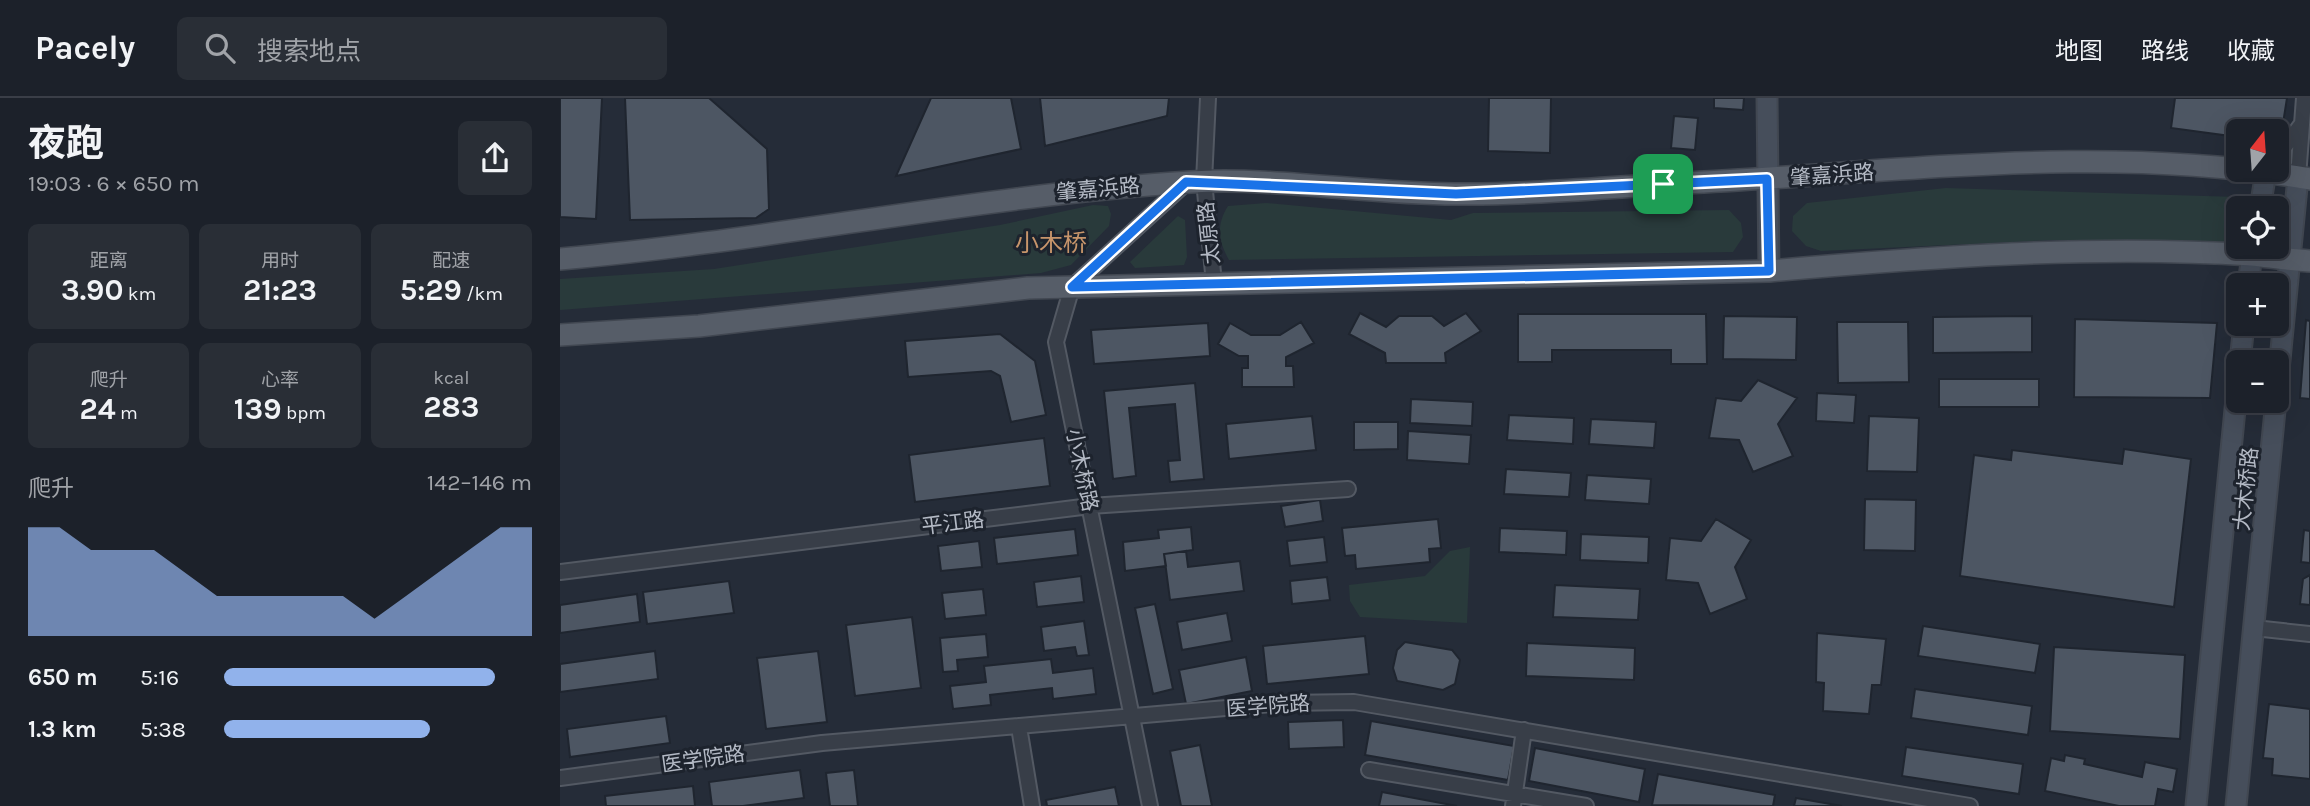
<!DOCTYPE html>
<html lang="zh">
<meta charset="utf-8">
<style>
:root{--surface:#1c212a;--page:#292e36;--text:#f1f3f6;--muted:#a0a3a8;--line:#3a3e47;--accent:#91b2eb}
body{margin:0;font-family:Karla,"Noto Sans SC",sans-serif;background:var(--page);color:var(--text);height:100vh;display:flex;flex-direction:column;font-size:26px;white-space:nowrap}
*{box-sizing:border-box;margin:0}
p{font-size:23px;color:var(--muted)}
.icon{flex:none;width:38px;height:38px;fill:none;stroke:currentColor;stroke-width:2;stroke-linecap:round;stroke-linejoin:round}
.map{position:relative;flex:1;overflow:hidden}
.panel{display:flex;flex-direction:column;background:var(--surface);width:560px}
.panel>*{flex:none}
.needle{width:46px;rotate:17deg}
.buttons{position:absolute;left:1666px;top:21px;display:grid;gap:14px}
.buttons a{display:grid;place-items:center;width:63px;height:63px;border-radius:10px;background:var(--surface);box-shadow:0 7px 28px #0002,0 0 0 2px var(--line);font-size:35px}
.pin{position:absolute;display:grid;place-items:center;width:60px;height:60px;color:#fff;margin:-30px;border-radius:14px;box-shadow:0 4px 10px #0006}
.round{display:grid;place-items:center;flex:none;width:74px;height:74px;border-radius:10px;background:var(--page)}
.summary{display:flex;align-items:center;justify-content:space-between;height:119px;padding:0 28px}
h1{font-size:38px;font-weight:700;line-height:52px}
.figures{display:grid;grid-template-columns:repeat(3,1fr);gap:10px;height:119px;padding:7px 28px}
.figures div{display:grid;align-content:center;border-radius:10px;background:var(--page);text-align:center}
.figures b{font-size:30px;font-weight:700}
.figures small{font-size:19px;font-weight:400}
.figures p{font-size:19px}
.chart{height:196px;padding:14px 28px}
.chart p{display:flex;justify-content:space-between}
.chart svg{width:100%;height:126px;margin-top:7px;fill:var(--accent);opacity:.7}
ul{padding:0 28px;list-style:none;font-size:23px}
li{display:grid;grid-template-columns:112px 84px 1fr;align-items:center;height:52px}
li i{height:18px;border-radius:9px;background:var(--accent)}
header{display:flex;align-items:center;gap:42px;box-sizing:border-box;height:98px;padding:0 35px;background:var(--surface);border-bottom:2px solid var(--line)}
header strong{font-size:33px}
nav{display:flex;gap:38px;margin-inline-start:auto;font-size:24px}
.search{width:490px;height:63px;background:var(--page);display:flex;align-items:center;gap:18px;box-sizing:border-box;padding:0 24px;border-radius:10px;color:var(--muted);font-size:26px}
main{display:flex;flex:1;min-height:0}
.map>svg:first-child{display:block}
</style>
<header>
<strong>Pacely</strong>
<div class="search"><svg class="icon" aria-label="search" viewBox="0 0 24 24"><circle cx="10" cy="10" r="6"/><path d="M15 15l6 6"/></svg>搜索地点</div>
<nav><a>地图</a><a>路线</a><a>收藏</a></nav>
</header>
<main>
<section class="panel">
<div class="summary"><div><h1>夜跑</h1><p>19:03 · 6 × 650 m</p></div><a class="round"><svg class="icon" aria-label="share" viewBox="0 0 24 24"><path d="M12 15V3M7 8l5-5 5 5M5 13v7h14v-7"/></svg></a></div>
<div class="figures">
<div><p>距离</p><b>3.90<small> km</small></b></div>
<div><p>用时</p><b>21:23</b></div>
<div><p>配速</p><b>5:29<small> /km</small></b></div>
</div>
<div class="figures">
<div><p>爬升</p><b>24<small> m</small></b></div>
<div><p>心率</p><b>139<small> bpm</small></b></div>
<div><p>kcal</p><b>283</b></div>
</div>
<div class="chart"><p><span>爬升</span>142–146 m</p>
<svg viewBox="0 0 160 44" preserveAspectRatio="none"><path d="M0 44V6L10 6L20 14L30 14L40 14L50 22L60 30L70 30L80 30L90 30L100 30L110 38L120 30L130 22L140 14L150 6L160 6V44z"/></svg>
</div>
<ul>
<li><b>650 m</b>5:16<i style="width:88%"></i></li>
<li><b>1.3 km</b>5:38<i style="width:67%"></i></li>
</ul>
</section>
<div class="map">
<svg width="1750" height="708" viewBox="0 0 1750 708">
<rect width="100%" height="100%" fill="#252c38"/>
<path fill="#293a3b" d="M 1386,90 L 1678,99 L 1686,110 L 1678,110 L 1677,146 L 1493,142 L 1261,153 L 1246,148 L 1232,133 L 1233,118 L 1247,105 Z
M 706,105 L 891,122 L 913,115 L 1169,112 L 1181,125 L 1183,139 L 1173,154 L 669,162 C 658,143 656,127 668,108 Z
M 533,107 L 548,108 L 551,116 L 549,128 L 511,167 L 481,175 L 0,212 L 0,181 L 154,171 L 440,127 Z
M 618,118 L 625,122 L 627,159 L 624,167 L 575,170 L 570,164 Z
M 910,449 L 907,525 L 800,519 L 790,503 L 789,487 L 865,478 L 890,453 Z"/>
<path fill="#4d5663" stroke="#1f252f" stroke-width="2" d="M 0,0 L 42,0 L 36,121 L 0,119 Z
M 65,0 L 149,0 L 207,51 L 209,111 L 196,120 L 70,122 Z
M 371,0 L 451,0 L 461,51 L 336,78 Z
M 480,0 L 609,0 L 607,18 L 485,48 Z
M 929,0 L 991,0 L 990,55 L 928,53 Z
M 1154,0 L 1184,0 L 1183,12 L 1154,10 Z
M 1615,0 L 1727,0 L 1722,32 L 1717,35 L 1678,33 L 1678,39 L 1611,30 Z
M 1114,18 L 1138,20 L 1135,52 L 1111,50 Z
M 800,215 L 826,229 L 839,218 L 872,218 L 884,228 L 906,215 L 921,233 L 885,255 L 886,265 L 826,265 L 825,255 L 789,236 Z
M 958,216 L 1146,216 L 1147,266 L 1111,266 L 1111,252 L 992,252 L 992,264 L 958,264 Z
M 1164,218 L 1237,219 L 1236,262 L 1163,261 Z
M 1472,218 L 1472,254 L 1373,255 L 1373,219 Z
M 1515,221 L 1657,225 L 1650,300 L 1514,299 Z
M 1746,222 L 1750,223 L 1750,301 L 1740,300 Z
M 741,224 L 754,245 L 726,259 L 726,268 L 733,268 L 734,289 L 682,289 L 682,270 L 688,270 L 688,258 L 679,258 L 658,246 L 670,225 L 691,237 L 720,237 Z
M 1277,224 L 1348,224 L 1349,284 L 1278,285 Z
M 648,225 L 650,258 L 534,266 L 531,232 Z
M 440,236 L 475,263 L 486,317 L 451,324 L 440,278 L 431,273 L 348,279 L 345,243 Z
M 1379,281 L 1479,281 L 1479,309 L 1379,309 Z
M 1198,282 L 1237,300 L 1218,326 L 1233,358 L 1193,374 L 1179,342 L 1149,340 L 1156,300 L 1181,303 Z
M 635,285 L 644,381 L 610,384 L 608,363 L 620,362 L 615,306 L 569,310 L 576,378 L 553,381 L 544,293 Z
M 1257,295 L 1296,297 L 1294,325 L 1256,323 Z
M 851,301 L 913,304 L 912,328 L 850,325 Z
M 949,317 L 1014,320 L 1013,346 L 947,342 Z
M 752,318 L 756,352 L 669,361 L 666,326 Z
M 1309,318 L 1359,320 L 1357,374 L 1307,373 Z
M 1031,321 L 1096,324 L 1094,350 L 1029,346 Z
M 794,324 L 838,324 L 838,351 L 794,352 Z
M 848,333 L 911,337 L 909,366 L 847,362 Z
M 484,340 L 490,388 L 355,404 L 349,357 Z
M 1564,351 L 1631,361 L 1614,509 L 1400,478 L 1414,357 L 1451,362 L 1452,352 L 1562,366 Z
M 946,371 L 1011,375 L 1009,399 L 944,396 Z
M 1027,377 L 1091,381 L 1089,406 L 1025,402 Z
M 1305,401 L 1356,402 L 1355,453 L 1304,452 Z
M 760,402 L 763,423 L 725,429 L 721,408 Z
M 878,421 L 881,450 L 869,451 L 870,464 L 796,471 L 795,457 L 785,458 L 782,430 Z
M 1156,421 L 1191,442 L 1175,469 L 1187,501 L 1150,516 L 1138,485 L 1106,482 L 1110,440 L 1141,443 Z
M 631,429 L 633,452 L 604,456 L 606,468 L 565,473 L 563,444 L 599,440 L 598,432 Z
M 940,430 L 1007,433 L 1006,457 L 939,454 Z
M 515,431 L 518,457 L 437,466 L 434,440 Z
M 1744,432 L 1750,433 L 1750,465 L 1741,464 Z
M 1021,436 L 1089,439 L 1088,465 L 1020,462 Z
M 764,439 L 767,464 L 730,468 L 727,443 Z
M 419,443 L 422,469 L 381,473 L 378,448 Z
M 626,453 L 628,469 L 680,463 L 684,493 L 610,502 L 604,456 Z
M 1750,477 L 1750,507 L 1740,506 L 1743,481 Z
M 521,478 L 524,504 L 477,509 L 474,484 Z
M 767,479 L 770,502 L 732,506 L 730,483 Z
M 169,483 L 174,515 L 87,526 L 83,494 Z
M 995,487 L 1080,491 L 1078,522 L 993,519 Z
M 423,491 L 426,517 L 385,521 L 382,495 Z
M 77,496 L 80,524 L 0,535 L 0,507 Z
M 595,506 L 613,591 L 593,596 L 575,510 Z
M 667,515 L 672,543 L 622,552 L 617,524 Z
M 352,519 L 361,590 L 295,598 L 286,527 Z
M 524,523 L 529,557 L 517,558 L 515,549 L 484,553 L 481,529 Z
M 1363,528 L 1480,546 L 1475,575 L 1358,558 Z
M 1257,535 L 1326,541 L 1321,587 L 1312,587 L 1309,616 L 1263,613 L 1264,585 L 1256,584 Z
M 426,536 L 428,559 L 397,562 L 398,573 L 383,574 L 380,540 Z
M 805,538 L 809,576 L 707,586 L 703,548 Z
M 845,544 L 892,552 L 900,562 L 895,586 L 883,592 L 837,583 L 833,570 L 837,552 Z
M 967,545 L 1075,550 L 1074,582 L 966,578 Z
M 1494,549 L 1625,557 L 1620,641 L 1490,633 Z
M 95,553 L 98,581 L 0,594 L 0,566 Z
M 258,553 L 267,624 L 206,631 L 197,560 Z
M 686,559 L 692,593 L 626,606 L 619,572 Z
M 491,561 L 493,575 L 533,570 L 536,596 L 493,601 L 492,590 L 430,597 L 431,607 L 393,611 L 390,588 L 426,584 L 424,568 Z
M 1355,591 L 1472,608 L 1468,637 L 1351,620 Z
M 1709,606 L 1750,611 L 1750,681 L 1712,677 L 1713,661 L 1703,660 Z
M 106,618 L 110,645 L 10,659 L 7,631 Z
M 783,622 L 784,649 L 729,651 L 728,624 Z
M 811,623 L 954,648 L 948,682 L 805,657 Z
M 640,647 L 652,708 L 621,708 L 610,653 Z
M 1346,649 L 1463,666 L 1459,696 L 1342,678 Z
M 975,650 L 1085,671 L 1079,704 L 969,683 Z
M 1505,657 L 1525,661 L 1524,666 L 1582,679 L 1585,664 L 1617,671 L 1613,694 L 1598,691 L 1595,708 L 1559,708 L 1485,693 L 1491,660 L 1504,663 Z
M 240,672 L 244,700 L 183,708 L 152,708 L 149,684 Z
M 294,672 L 298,708 L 270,708 L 266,675 Z
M 1098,676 L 1215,697 L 1213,708 L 1092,707 Z
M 133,688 L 135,708 L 46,708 L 45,698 Z
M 555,689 L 559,708 L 487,708 L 486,702 Z
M 822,694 L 897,708 L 819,708 Z
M 1236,700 L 1282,708 L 1234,708 Z"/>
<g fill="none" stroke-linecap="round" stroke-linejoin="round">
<defs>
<path id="street" d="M 648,0 L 644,83 L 654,185
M 1717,59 L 1741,27
M 1738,79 L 1744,0
M 0,474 L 530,408 L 788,391
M 1694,530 L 1750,536
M 459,629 L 472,708
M 809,672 L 1026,708
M 0,680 L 262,645 L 723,605 L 794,604 L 1410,708
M 590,708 L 496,244 L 512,189 L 627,84
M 953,708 L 964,632"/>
<path id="secondary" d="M 1207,0 L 1209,173
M 1700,110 L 1706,74
M 1688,187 L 1693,149
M 1680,264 L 1684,226
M 1636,708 L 1678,281
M 1676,708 L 1738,79"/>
<path id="primary" d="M 0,161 C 211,143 419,97 631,84 C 717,79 808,96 895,96 C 971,97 1048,89 1125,85 C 1332,75 1544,45 1750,81
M 0,237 L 139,228 L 468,190 L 1209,173 C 1368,159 1531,147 1692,157 C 1711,159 1731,162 1750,163"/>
</defs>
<use href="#street" stroke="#535963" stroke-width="18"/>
<use href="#secondary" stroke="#414751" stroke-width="23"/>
<use href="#primary" stroke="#414751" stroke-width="24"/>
<use href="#street" stroke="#383e48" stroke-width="14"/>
<use href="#secondary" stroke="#464e5b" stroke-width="19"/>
<use href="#primary" stroke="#565d68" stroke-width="21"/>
</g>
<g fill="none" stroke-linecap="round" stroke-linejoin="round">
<defs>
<path id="route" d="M 1207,81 L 1209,173 L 512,189 L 626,84 L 896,96 Z"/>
</defs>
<use href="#route" stroke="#fff" stroke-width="14"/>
<use href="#route" stroke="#1a73e8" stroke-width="9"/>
</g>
<g text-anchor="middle" stroke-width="6" stroke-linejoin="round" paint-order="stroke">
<g font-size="21" fill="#b3b9c4" stroke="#1d232d">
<text transform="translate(1272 77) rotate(-4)" y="7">肇嘉浜路</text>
<text transform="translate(538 91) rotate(-5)" y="7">肇嘉浜路</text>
<text transform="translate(649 135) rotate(-96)" y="7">太原路</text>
<text transform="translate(522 372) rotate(78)" y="7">小木桥路</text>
<text transform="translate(1686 391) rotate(-84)" y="7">大木桥路</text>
<text transform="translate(393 425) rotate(-7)" y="7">平江路</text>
<text transform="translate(708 608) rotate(-4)" y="7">医学院路</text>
<text transform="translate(143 661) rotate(-8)" y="7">医学院路</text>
</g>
<g font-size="24" fill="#c7956b" stroke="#1d232d">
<text x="491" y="153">小木桥</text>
</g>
</g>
</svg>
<div class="buttons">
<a><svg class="needle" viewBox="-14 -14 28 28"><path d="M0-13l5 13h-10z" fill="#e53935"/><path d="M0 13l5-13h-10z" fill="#a0a3a8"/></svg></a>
<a><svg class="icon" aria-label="locate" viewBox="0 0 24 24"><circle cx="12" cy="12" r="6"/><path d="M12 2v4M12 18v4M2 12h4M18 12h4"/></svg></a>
<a>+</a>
<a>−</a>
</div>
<div class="pin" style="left:1103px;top:86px;background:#1e9e55"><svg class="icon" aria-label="arrive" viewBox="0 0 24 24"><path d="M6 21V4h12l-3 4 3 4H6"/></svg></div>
</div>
</main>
